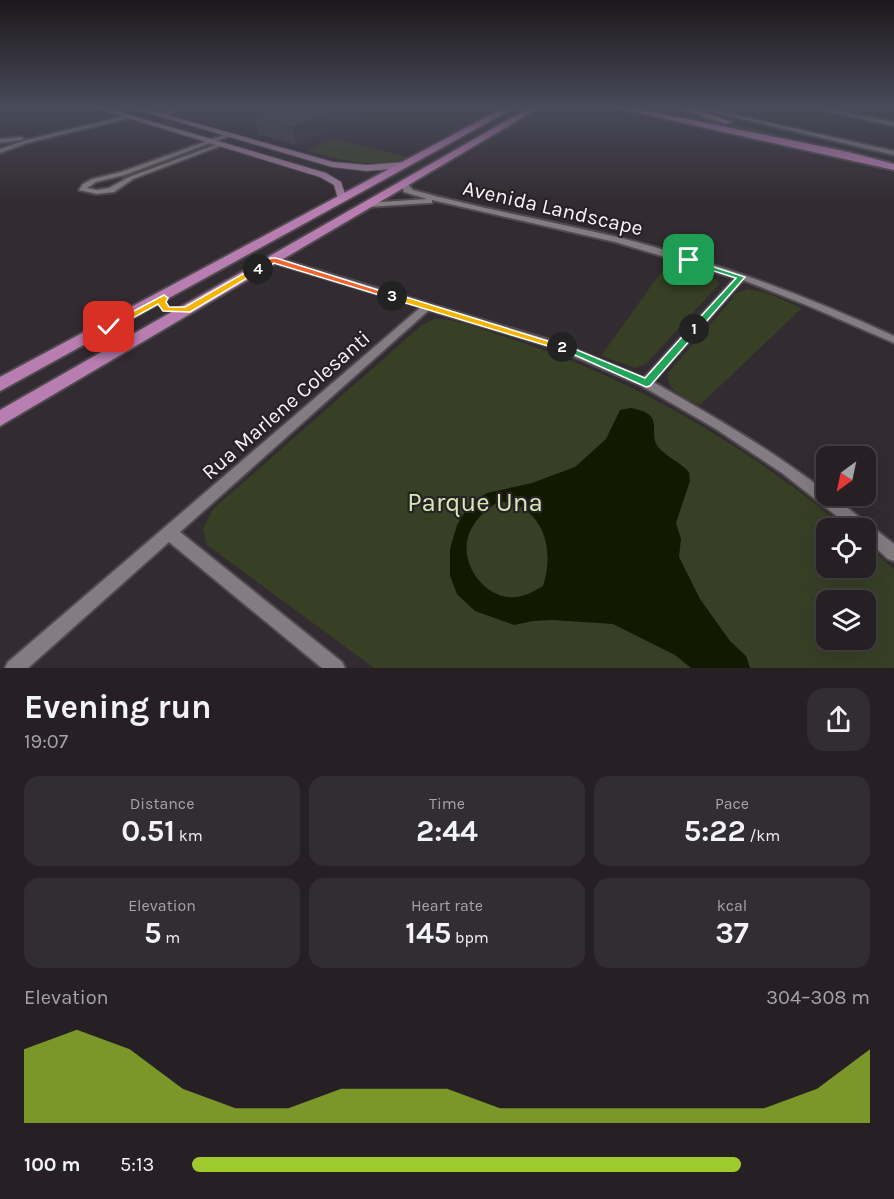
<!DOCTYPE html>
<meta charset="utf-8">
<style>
:root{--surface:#262025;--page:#322d32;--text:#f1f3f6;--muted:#a4a3a7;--line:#423e42;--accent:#9fca2d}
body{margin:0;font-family:Karla,sans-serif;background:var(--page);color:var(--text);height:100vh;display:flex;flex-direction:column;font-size:22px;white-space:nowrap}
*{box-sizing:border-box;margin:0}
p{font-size:20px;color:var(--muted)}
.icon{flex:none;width:33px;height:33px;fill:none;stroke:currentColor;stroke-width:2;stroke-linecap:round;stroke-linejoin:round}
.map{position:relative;height:668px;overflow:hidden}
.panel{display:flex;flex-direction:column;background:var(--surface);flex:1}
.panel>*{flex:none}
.needle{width:39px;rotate:213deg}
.controls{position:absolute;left:816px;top:446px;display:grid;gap:12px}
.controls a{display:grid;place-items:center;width:60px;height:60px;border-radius:12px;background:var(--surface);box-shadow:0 6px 24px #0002,0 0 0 2px var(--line);font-size:30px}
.pin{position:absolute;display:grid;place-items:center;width:51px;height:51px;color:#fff;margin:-26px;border-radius:12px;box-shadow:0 3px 9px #0006}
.km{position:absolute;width:30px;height:30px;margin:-15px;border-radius:50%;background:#222;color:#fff;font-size:16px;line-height:30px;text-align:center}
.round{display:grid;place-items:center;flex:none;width:63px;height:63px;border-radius:18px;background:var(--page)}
.summary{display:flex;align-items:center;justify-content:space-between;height:102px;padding:0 24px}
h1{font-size:33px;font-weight:700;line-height:45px}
.stats{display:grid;grid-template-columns:repeat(3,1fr);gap:9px;height:102px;padding:6px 24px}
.stats div{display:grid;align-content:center;border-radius:15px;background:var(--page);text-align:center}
.stats b{font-size:30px;font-weight:700}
.stats small{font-size:16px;font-weight:400}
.stats p{font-size:16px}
.chart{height:168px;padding:12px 24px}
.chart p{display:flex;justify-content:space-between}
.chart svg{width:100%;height:108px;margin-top:6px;fill:var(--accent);opacity:.7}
ul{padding:0 24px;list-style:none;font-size:20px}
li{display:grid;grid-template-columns:96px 72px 1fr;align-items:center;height:45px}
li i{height:15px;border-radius:8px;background:var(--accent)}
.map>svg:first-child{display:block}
</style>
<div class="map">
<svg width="894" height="668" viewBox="0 0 894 668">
<rect width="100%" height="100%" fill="#322b31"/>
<path fill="#374025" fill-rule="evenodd" d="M 621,108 L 681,108 L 859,158 Z
M 334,139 L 410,158 C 369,171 345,159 306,151 Z
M 669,261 L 704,272 L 720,283 L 646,364 L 635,368 L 601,356 Z
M 748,289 L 767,293 L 802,308 L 700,405 C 686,398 665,391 668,373 L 733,298 L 734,294 Z
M 434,319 C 457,318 484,330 505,337 C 632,377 743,444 846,528 L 826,528 L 826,567 L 866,567 L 866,544 L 894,569 L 894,668 L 374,668 L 207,545 L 203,529 L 213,509 L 422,325 ZM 826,600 L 866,600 L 866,639 L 826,639 Z"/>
<path fill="#111901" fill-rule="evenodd" d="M 630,408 C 668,414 646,431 659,448 C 667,457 681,463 689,472 L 690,481 L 676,523 L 681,539 L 679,557 L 700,599 L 730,641 L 746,656 L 750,668 L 691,668 L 675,655 L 613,624 L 552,620 L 533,621 L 514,625 L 475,611 L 457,594 L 450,576 L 450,549 L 457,525 L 470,503 L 487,493 L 532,483 L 575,467 L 606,439 L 620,410 ZM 500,501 C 507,503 517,504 523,508 C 549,525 552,560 543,586 C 533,592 520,599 508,597 C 481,594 459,561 469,534 C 474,520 487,508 500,501 Z"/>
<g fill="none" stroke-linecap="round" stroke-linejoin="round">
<defs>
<path id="street" d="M 177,108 L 184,108 L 164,117 L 159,116 Z
M 695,108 L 705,108 L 894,151 L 894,155 Z
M 812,108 L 823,108 L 894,122 L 894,126 Z
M 128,115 L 131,117 L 130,118 L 27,143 L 0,153 L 0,149 L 23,141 Z
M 227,134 L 232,135 L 125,175 L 96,182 L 87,188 L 97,190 L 109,188 L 129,177 L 218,144 L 223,145 L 133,179 L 114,192 L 97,194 L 79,190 L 83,184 L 92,179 L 121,172 Z
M 21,137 L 23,138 L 23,140 L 0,143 L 0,139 Z
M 404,181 L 406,182 L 413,190 C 481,209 552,221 621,238 C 715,262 805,295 894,336 L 894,343 L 811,307 L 743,280 L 653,382 C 713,416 772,450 826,492 L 826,495 L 831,495 L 894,544 L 894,561 L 888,559 L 866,539 L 866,528 L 852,528 L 782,473 L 716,429 L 642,386 L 552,347 L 429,310 L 180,532 L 342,662 L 345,668 L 322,668 L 169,542 L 28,668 L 5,668 L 8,662 L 421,307 L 271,262 L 271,258 L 277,258 L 560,343 L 644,378 L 735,278 L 615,242 L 432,200 L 432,203 L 429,203 L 367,207 L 363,205 L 367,203 L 427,199 L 404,192 L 401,183 Z"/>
<path id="secondary" d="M 95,108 L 106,108 L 326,173 L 341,182 L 347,200 L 339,202 L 334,185 L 320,177 Z
M 131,108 L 142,108 L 333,162 L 367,165 L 405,162 L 409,165 L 405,168 L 367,171 L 332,167 Z"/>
<path id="primary" d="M 503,108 L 514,108 L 0,391 L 0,377 Z
M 529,108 L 539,108 L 0,426 L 0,410 Z
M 617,108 L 634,108 L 848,152 L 894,164 L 894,170 Z
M 677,108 L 691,108 L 732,122 L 725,124 Z"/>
</defs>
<use href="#street" stroke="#4f4a4e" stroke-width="4"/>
<use href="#secondary" stroke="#4f4a4e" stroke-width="2"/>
<use href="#primary" stroke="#4f4a4e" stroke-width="4"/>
<use href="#street" fill="#837c82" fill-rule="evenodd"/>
<use href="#secondary" fill="#9e7d9a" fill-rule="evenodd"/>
<use href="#primary" fill="#b97eb1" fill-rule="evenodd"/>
</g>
<path fill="#433d42" d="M 279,108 L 360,108 L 361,118 L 296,145 L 258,134 L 255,116 Z"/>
<path fill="#373236" d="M 341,108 L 360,108 L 361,118 L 296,145 L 293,127 Z"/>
<path fill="#4e474d" stroke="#373236" stroke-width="1.5" d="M 279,108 L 341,108 L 293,127 L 255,116 Z"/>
<linearGradient id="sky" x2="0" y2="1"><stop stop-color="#1c181b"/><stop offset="0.53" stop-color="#494a5a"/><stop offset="1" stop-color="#494a5a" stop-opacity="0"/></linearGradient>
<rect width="894" height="202" fill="url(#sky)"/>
<path fill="#22a559" stroke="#fff" stroke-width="1.5" d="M 686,258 L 745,277 L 698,331 L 691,331 L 691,327 L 736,278 L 686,262 Z"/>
<path fill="#22a559" stroke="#fff" stroke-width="1.5" d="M 694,326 L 698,327 L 698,331 L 650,386 L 646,387 L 557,347 L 565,345 L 645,378 L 691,327 Z"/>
<path fill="#f5b400" stroke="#fff" stroke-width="1.5" d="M 389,294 L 396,294 L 567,347 L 558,349 L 389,298 Z"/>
<path fill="#f0652b" stroke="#fff" stroke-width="1.5" d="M 271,258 L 276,258 L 397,296 L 389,298 L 274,263 L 261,271 L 255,271 L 255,267 Z"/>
<path fill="#f5b400" stroke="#fff" stroke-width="1.5" d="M 255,267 L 262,269 L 190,312 L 163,311 L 158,304 L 113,329 L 104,327 L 164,295 L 168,298 L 166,302 L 169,307 L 185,307 Z"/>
<g text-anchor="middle" stroke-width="4.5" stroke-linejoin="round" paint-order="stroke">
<g font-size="21" fill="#f8f3f7" stroke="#282227">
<text transform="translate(553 208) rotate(13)" y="7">Avenida Landscape</text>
<text transform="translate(286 405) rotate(-41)" y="7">Rua Marlene Colesanti</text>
</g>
<g font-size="26" fill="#d6ebb3" stroke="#282227">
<text x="475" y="511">Parque Una</text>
</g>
</g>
</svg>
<div class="controls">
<a><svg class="needle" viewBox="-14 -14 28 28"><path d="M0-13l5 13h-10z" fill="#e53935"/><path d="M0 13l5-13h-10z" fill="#a4a3a7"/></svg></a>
<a><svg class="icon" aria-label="locate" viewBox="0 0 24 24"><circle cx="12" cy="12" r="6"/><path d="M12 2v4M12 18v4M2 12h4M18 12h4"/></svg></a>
<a><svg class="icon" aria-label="layers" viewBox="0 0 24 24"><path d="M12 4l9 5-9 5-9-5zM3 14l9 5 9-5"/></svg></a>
</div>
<div class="pin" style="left:689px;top:260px;background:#1e9e55"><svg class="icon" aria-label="arrive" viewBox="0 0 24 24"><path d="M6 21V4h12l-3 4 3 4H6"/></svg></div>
<div class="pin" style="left:109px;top:327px;background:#d93025"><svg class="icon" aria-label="check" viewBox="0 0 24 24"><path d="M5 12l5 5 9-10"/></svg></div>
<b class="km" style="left:694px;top:329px">1</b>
<b class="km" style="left:562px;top:347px">2</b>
<b class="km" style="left:392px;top:296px">3</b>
<b class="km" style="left:258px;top:269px">4</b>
</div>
<section class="panel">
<div class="summary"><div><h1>Evening run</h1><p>19:07</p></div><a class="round"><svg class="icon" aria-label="share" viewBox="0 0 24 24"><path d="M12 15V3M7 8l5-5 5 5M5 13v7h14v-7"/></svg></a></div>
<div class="stats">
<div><p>Distance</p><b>0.51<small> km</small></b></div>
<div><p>Time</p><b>2:44</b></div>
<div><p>Pace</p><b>5:22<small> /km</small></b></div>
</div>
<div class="stats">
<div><p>Elevation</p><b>5<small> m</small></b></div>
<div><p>Heart rate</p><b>145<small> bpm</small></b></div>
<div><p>kcal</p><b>37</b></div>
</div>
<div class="chart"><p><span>Elevation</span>304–308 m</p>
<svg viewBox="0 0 160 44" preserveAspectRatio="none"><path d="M0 44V14L10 6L20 14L30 30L40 38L50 38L60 30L70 30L80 30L90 38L100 38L110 38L120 38L130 38L140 38L150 30L160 14V44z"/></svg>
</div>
<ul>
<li><b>100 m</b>5:13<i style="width:81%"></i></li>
</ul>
</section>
